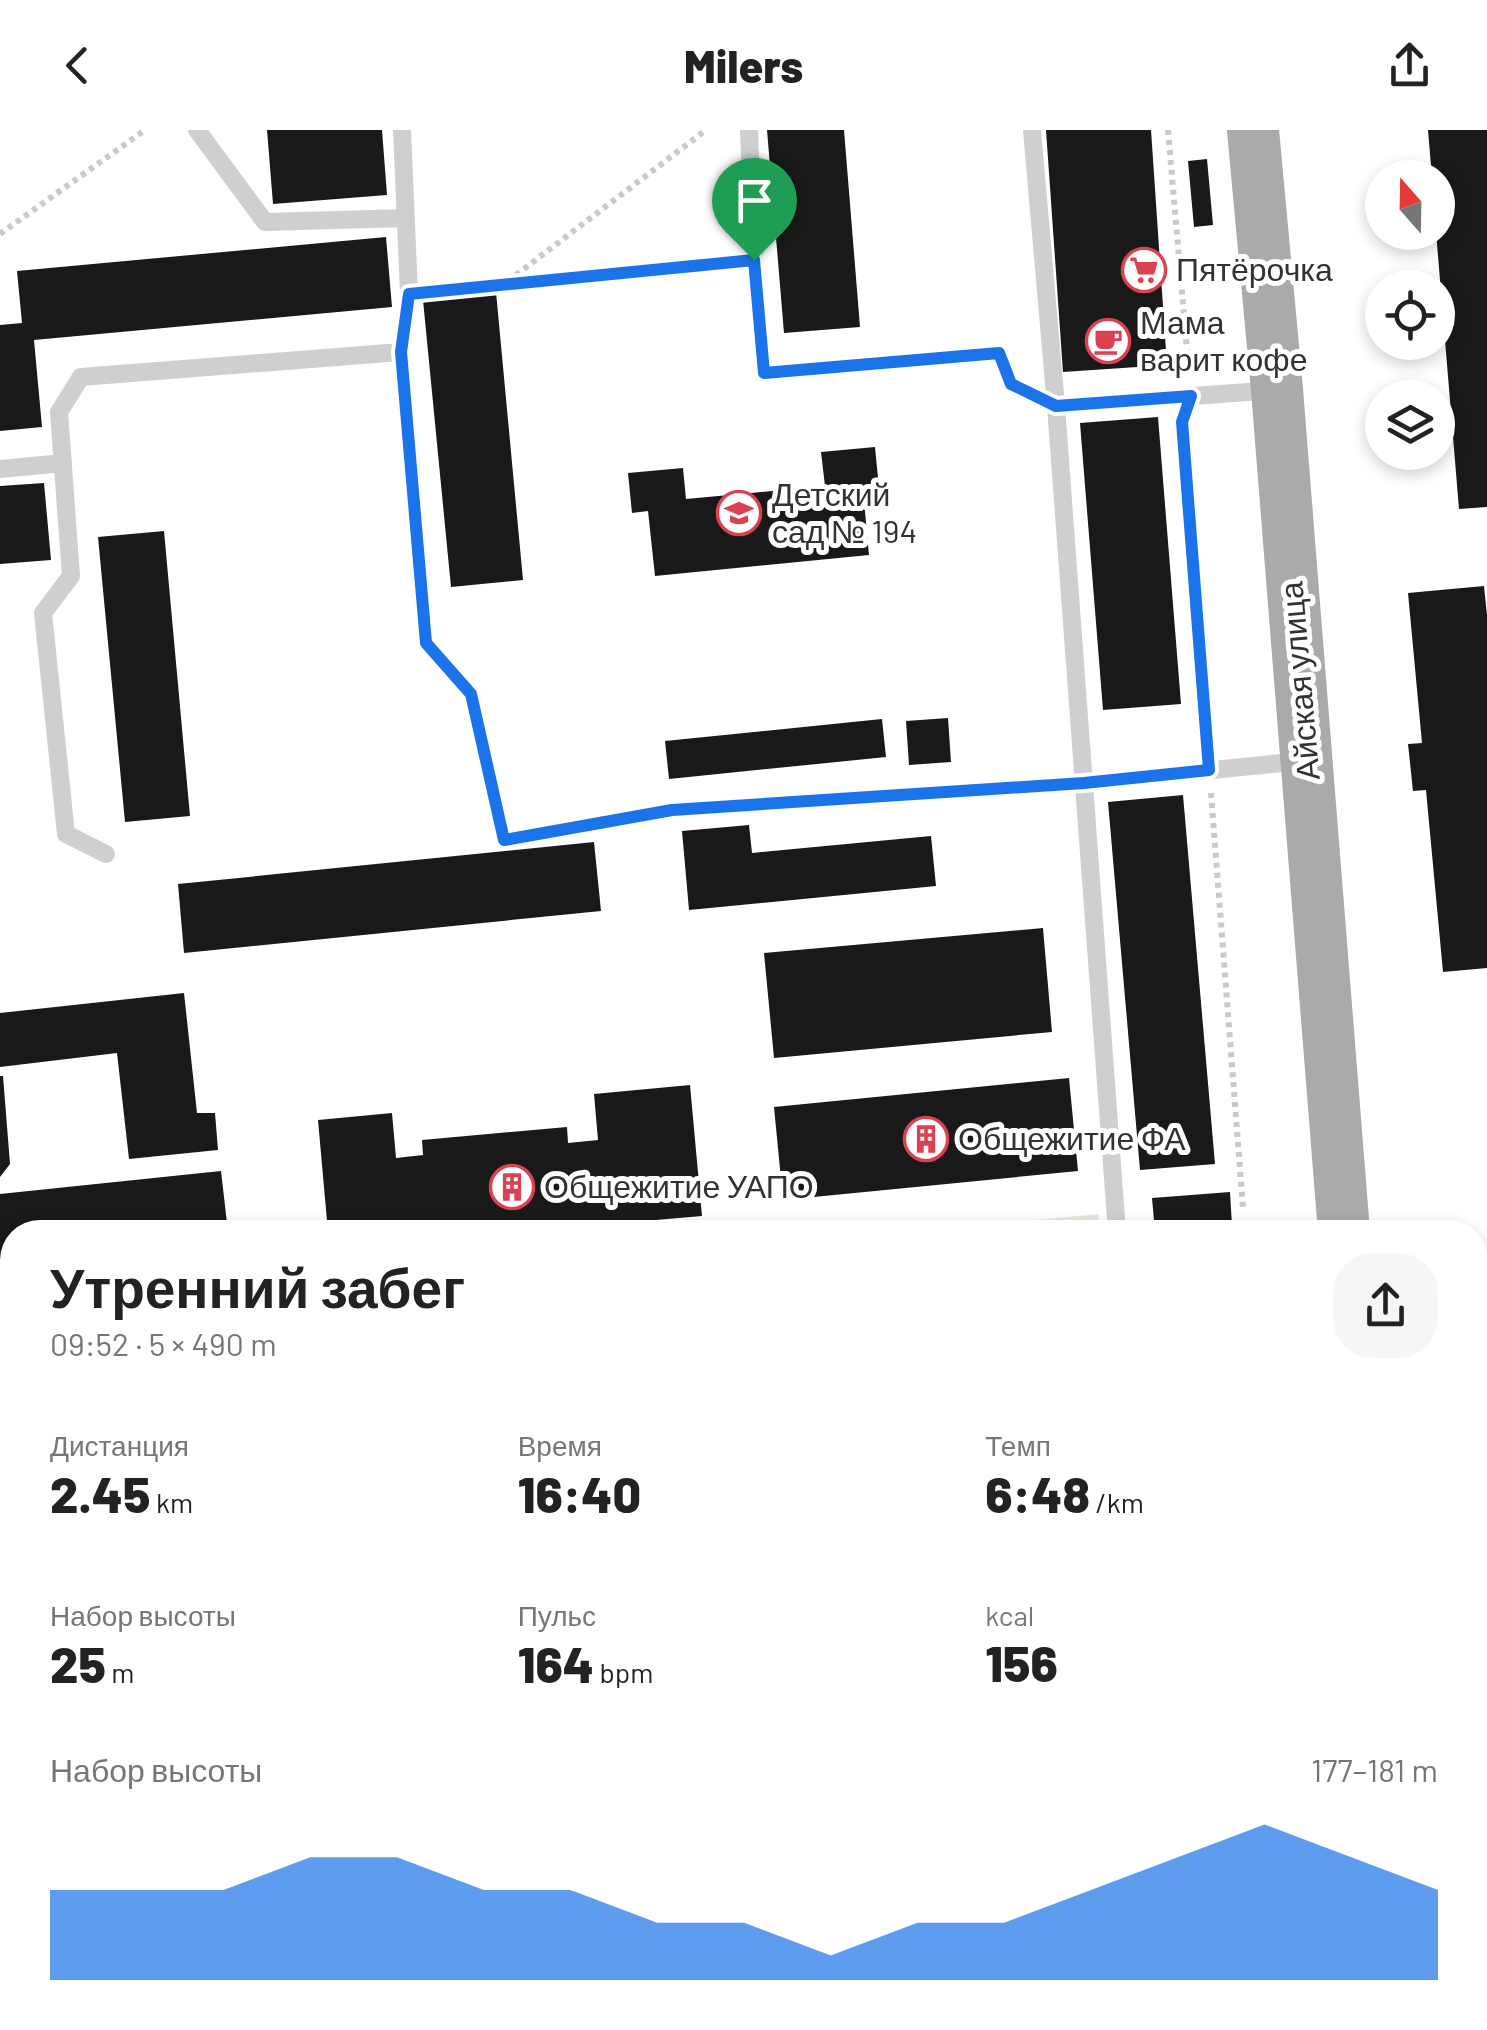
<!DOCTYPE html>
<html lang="ru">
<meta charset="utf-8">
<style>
:root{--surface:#fff;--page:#f6f6f6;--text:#222;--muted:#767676;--accent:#1a73e8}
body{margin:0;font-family:Barlow,sans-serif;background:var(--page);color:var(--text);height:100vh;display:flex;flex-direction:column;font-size:38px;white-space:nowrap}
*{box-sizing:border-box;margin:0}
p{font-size:32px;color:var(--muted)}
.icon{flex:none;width:55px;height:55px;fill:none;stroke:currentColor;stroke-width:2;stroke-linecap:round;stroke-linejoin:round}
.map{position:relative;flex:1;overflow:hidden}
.side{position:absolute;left:0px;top:1090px;width:1488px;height:810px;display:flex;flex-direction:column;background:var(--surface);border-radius:40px 40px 0 0;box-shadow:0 5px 15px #0003}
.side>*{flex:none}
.needle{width:65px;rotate:340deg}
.buttons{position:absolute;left:1365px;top:30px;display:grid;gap:20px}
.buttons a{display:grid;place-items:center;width:90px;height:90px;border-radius:50%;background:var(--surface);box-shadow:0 5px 15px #0003;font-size:50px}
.pin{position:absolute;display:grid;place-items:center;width:85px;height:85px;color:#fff;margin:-102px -42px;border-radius:50% 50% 50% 0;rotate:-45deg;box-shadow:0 0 10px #0007}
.pin .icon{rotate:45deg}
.round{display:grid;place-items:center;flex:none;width:105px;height:105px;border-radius:40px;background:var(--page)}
.overview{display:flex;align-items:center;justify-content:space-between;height:170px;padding:0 50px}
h1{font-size:55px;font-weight:800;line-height:75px}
.metrics{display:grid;grid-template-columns:repeat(3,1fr);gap:15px;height:170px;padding:10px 50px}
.metrics div{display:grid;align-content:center}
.metrics b{font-size:50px;font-weight:800}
.metrics small{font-size:28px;font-weight:400}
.metrics p{font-size:28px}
.chart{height:280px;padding:20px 50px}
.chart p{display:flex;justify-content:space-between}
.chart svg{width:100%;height:180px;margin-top:10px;fill:var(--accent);opacity:.7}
header{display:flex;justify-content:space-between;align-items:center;height:130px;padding:0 50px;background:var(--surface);font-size:45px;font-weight:800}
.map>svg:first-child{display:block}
</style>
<header><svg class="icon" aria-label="back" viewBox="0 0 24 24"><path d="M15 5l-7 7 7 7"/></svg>Milers<svg class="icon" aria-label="share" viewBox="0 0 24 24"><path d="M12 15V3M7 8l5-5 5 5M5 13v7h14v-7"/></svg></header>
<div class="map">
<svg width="1487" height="1900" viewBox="0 0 1487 1900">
<rect width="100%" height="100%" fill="#fff"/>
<path fill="#e5eade" d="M 1099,1084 L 1097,1102 L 909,1102 Z
M 831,1888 L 888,1888 L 889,1900 L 832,1900 Z"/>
<path fill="#191919" d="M 267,0 L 382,0 L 387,65 L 273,74 Z
M 767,0 L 844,0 L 860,197 L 784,203 Z
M 1046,0 L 1151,0 L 1167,235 L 1063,242 Z
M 1428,0 L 1487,0 L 1487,377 L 1459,379 L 1436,102 L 1438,48 L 1432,48 Z
M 1207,29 L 1213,95 L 1194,97 L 1188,31 Z
M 386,107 L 392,177 L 34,210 L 42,297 L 0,301 L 0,195 L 22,193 L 17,141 Z
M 496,162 L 523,450 L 451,457 L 423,170 Z
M 1158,287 L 1181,574 L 1103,580 L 1080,293 Z
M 875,317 L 879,358 L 863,360 L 869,425 L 655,446 L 648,381 L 632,383 L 628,343 L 683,338 L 686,369 L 825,356 L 821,322 Z
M 44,353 L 51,430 L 0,434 L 0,356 Z
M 164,401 L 190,686 L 125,692 L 98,407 Z
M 1484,456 L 1487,485 L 1487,838 L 1443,842 L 1426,660 L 1413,661 L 1408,614 L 1422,613 L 1408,463 Z
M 948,588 L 951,632 L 909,635 L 906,591 Z
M 882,589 L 886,627 L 669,649 L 665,611 Z
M 1183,665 L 1215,1034 L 1140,1040 L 1108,672 Z
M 749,695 L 752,723 L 931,706 L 936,756 L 689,780 L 682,701 Z
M 594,712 L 601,781 L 184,823 L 178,754 Z
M 1043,798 L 1052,902 L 774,928 L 764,823 Z
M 184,863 L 197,983 L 215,983 L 218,1020 L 129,1029 L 117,923 L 0,937 L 0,883 Z
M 0,946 L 3,946 L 10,1034 L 0,1047 Z
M 1069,948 L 1078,1041 L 783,1070 L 774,977 Z
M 690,955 L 702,1086 L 516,1102 L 328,1102 L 318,990 L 392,983 L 396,1028 L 423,1025 L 422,1010 L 567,997 L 568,1013 L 598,1010 L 594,964 Z
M 221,1041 L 228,1102 L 12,1102 L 12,1151 L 0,1152 L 0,1064 Z
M 1230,1062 L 1232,1096 L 1155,1102 L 1152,1068 Z
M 1487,1262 L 1487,1456 L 1485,1457 L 1475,1375 L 1475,1264 Z
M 12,1436 L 12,1538 L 0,1539 L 0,1438 Z
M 12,1886 L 12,1888 L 151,1888 L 152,1900 L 0,1900 L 0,1887 Z
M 393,1888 L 463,1888 L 464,1900 L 394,1900 Z
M 1248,1888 L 1326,1888 L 1328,1900 L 1250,1900 Z"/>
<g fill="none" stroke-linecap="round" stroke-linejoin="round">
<path stroke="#c9c9c9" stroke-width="6" stroke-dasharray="5 5" stroke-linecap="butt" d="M 1168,0 L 1189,243
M 0,104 L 145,0
M 508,151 L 706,0
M 432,162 L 728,133
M 785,241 L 999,223 L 1011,253 L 1029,262
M 1183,289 L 1207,616
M 1211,663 L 1243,1078
M 529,706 L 650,684"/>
<path stroke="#cfcfcf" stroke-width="18" d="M 197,0 L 265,92 L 406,88
M 402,0 L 409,164 L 401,222 L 426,513 L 471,564 L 504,710
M 749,0 L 754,130 L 764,243
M 1032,0 L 1056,276 L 1117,1102
M 1056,276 L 1275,260
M 0,339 L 63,333
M 672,680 L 1084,653 L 1301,631
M 106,724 L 66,704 L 43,483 L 71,446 L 59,282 L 81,247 L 401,222
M 1475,1489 L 1487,1488
M 0,1604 L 12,1603
M 321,1888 L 322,1900
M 520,1888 L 522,1900
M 754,1888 L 755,1900
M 1099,1888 L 1100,1900"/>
<path stroke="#bcbcbc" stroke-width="48" d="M 1475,1158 L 1487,1157
M 0,1280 L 12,1279"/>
<path stroke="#aaa" stroke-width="52" d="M 1253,0 L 1277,260 L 1344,1102
M 1397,1888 L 1399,1900"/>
</g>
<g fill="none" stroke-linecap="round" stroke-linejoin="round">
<defs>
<path id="route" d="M 754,130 L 764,243 L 999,223 L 1011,254 L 1056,276 L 1191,266 L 1182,292 L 1209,640 L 1084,653 L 672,680 L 504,710 L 471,564 L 426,513 L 401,222 L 409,164 Z"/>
</defs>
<use href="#route" stroke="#fff" stroke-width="20"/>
<use href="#route" stroke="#1a73e8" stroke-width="12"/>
</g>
<defs>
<symbol id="supermarket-ring" viewBox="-11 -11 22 22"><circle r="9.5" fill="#fff" stroke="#dc4152" stroke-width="1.5"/><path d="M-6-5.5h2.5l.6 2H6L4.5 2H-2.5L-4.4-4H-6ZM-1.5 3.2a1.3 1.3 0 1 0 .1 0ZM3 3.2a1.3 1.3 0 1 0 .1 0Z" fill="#dc4152"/></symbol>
<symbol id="cafe-ring" viewBox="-11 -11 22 22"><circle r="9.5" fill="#fff" stroke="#dc4152" stroke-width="1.5"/><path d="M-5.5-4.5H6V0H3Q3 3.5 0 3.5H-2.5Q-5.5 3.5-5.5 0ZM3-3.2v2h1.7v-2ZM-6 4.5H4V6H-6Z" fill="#dc4152"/></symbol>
<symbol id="school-ring" viewBox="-11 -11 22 22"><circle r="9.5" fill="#fff" stroke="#dc4152" stroke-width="1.5"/><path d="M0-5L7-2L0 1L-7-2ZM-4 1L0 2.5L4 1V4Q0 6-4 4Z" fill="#dc4152"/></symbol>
<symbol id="building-ring" viewBox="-11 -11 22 22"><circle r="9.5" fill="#fff" stroke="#dc4152" stroke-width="1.5"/><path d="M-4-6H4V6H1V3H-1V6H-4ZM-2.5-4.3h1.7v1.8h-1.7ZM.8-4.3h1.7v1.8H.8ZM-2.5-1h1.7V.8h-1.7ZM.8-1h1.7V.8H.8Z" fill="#dc4152"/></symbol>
</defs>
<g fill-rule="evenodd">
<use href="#supermarket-ring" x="1119" y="115" width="50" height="50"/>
<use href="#cafe-ring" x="1083" y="186" width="50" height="50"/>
<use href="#school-ring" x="714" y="358" width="50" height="50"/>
<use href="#building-ring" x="901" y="984" width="50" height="50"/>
<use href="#building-ring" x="487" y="1032" width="50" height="50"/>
</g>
<g text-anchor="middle" stroke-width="10" stroke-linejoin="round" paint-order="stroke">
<g font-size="32" fill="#323232" stroke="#fff" text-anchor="start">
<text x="1176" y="151">Пятёрочка</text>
<text x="1140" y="204">Мама<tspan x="1140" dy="37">варит кофе</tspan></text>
<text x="772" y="376">Детский<tspan x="772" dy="37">сад № 194</tspan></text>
<text x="958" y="1020">Общежитие ФА</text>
<text x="544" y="1068">Общежитие УАПО</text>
</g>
<g font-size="32" fill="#323232" stroke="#fff">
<text transform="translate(1300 551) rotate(-95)" y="11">Айская улица</text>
</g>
</g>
</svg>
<div class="buttons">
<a><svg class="needle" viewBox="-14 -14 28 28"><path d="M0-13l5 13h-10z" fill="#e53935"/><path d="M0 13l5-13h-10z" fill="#767676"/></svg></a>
<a><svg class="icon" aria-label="locate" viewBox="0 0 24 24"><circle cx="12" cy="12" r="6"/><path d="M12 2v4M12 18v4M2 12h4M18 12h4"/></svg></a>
<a><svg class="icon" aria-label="layers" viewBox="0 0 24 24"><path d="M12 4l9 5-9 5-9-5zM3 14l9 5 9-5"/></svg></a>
</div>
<div class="pin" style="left:754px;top:130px;background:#1e9e55"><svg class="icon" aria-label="arrive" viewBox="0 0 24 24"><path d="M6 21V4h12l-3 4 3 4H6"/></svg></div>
<section class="side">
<div class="overview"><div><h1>Утренний забег</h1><p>09:52 · 5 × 490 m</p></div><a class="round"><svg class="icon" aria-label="share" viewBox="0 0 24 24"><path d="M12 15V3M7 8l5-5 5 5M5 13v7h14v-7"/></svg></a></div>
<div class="metrics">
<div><p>Дистанция</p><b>2.45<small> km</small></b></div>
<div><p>Время</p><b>16:40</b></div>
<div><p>Темп</p><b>6:48<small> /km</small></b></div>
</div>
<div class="metrics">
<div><p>Набор высоты</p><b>25<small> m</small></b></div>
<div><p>Пульс</p><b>164<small> bpm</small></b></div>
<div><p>kcal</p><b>156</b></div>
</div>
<div class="chart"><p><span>Набор высоты</span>177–181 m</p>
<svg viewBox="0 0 160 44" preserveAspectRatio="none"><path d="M0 44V22L10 22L20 22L30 14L40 14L50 22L60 22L70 30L80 30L90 38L100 30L110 30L120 22L130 14L140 6L150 14L160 22V44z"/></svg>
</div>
</section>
</div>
